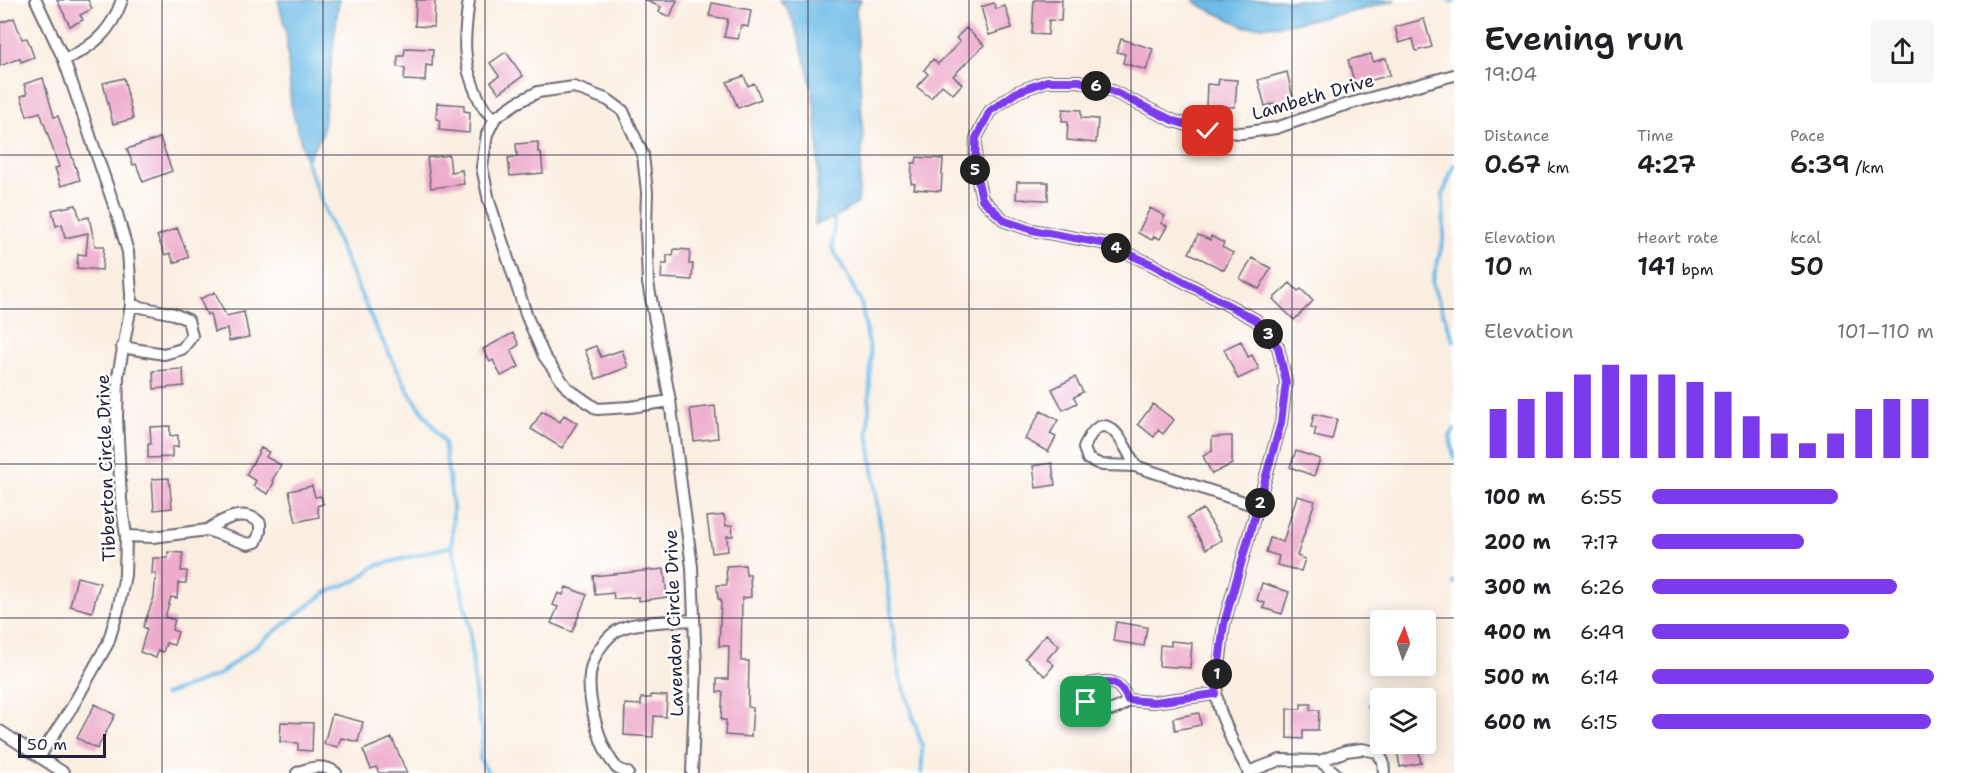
<!DOCTYPE html>
<meta charset="utf-8">
<style>
:root{--surface:#fff;--page:#f6f6f6;--text:#202124;--muted:#757577;--accent:#7c3aed}
body{margin:0;font-family:"Shantell Sans",sans-serif;background:var(--page);color:var(--text);height:100vh;display:flex;flex-direction:column;font-size:22px;white-space:nowrap}
*{box-sizing:border-box;margin:0}
p{font-size:20px;color:var(--muted)}
.icon{flex:none;width:33px;height:33px;fill:none;stroke:currentColor;stroke-width:2;stroke-linecap:round;stroke-linejoin:round}
.map{position:relative;flex:1;overflow:hidden}
.panel{display:flex;flex-direction:column;background:var(--surface);width:510px}
.panel>*{flex:none}
.needle{width:39px;rotate:3deg}
.controls{position:absolute;left:1370px;top:610px;display:grid;gap:12px}
.controls a{display:grid;place-items:center;width:66px;height:66px;border-radius:6px;background:var(--surface);box-shadow:0 3px 15px #0003;font-size:30px}
.scale{position:absolute;left:18px;bottom:15px;width:88px;box-sizing:border-box;padding-left:6px;border:3px solid #22223b;border-top:0;font-size:16px;line-height:21px;white-space:nowrap;color:#22223b;-webkit-text-stroke:4px #fff;paint-order:stroke}
.pin{position:absolute;display:grid;place-items:center;width:51px;height:51px;color:#fff;margin:-26px;border-radius:12px;box-shadow:0 3px 9px #0006}
.km{position:absolute;width:30px;height:30px;margin:-15px;border-radius:50%;background:#222;color:#fff;font-size:16px;line-height:30px;text-align:center}
.round{display:grid;place-items:center;flex:none;width:63px;height:63px;border-radius:6px;background:var(--page)}
.summary{display:flex;align-items:center;justify-content:space-between;height:102px;padding:0 30px}
h1{font-size:33px;font-weight:600;line-height:45px}
.metrics{display:grid;grid-template-columns:repeat(3,1fr);gap:9px;height:102px;padding:6px 30px}
.metrics div{display:grid;align-content:center}
.metrics b{font-size:26px;font-weight:600}
.metrics small{font-size:16px;font-weight:400}
.metrics p{font-size:16px}
.chart{height:168px;padding:12px 30px}
.chart p{display:flex;justify-content:space-between}
.chart svg{width:100%;height:108px;margin-top:6px;stroke:var(--accent);stroke-width:6}
ul{padding:0 30px;list-style:none;font-size:20px}
li{display:grid;grid-template-columns:96px 72px 1fr;align-items:center;height:45px}
li i{height:15px;border-radius:8px;background:var(--accent)}
main{display:flex;flex:1;min-height:0}
.map>svg:first-child{display:block}
</style>
<main>
<div class="map">
<svg width="1454" height="773" viewBox="0 0 1454 773">
<rect width="100%" height="100%" fill="#fff"/>
<filter id="ink" filterUnits="userSpaceOnUse"><feTurbulence type="fractalNoise" baseFrequency=".0167" numOctaves="2"/><feDisplacementMap in="SourceGraphic" scale="12" xChannelSelector="R" yChannelSelector="G"/><feConvolveMatrix kernelMatrix="1 2 1 2 8 2 1 2 1" color-interpolation-filters="sRGB"/></filter>
<filter id="wash" filterUnits="userSpaceOnUse"><feTurbulence type="fractalNoise" baseFrequency=".008" numOctaves="4" result="noise"/><feDisplacementMap in="SourceGraphic" scale="24" xChannelSelector="R" yChannelSelector="G"/><feGaussianBlur stdDeviation="1.35" result="paint"/><feColorMatrix in="noise" values="0 0 0 0 0 0 0 0 0 0 0 0 0 0 0 0 0 1.4 0 .05"/><feComposite in="paint" operator="in"/></filter>
<g filter="url(#wash)">
<rect width="100%" height="100%" fill="#faeee1"/>
<path fill="#6dbbe7" stroke="#486e91" stroke-width="1.5" d="M 278,0 L 339,0 L 322,135 L 306,161 L 291,105 L 286,31 Z
M 780,0 L 861,0 L 856,8 L 863,139 L 858,203 L 834,218 L 815,225 C 820,161 821,108 801,46 C 796,29 792,14 780,0 Z
M 1193,0 L 1396,0 L 1361,10 L 1283,25 L 1246,27 L 1201,6 Z"/>
<g fill="none" stroke-linecap="round" stroke-linejoin="round">
<path stroke="#6dbbe7" stroke-width="4" d="M 1449,0 L 1454,2
M 307,156 L 306,161 L 335,235 L 374,324 L 409,392 L 444,442 L 453,507 L 452,546 L 470,628 L 476,704 L 483,735 L 480,759 L 488,773
M 1454,165 L 1443,194 L 1444,237 L 1432,284 L 1454,341
M 835,215 L 832,247 L 861,302 L 871,357 L 868,431 L 899,672 L 922,746 L 922,773
M 1454,430 L 1450,436 L 1454,458
M 1454,582 L 1454,583
M 164,695 L 218,675 L 325,593 L 357,580 L 375,566 L 452,546"/>
</g>
<g id="blocks">
<path fill="#edabcb" d="M 57,0 L 88,0 L 92,9 L 80,15 L 83,20 L 70,26 Z
M 416,0 L 435,0 L 434,27 L 415,26 Z
M 644,0 L 677,0 L 670,17 L 659,12 L 661,7 Z
M 1034,0 L 1062,0 L 1061,21 L 1049,20 L 1048,35 L 1032,34 Z
M 712,3 L 751,10 L 748,27 L 741,25 L 738,39 L 724,37 L 728,19 L 709,16 Z
M 994,3 L 996,9 L 1005,6 L 1012,28 L 989,35 L 981,7 Z
M 14,18 L 22,39 L 27,38 L 34,57 L 21,62 L 20,58 L 0,66 L 0,23 Z
M 1424,19 L 1432,47 L 1416,51 L 1413,39 L 1399,43 L 1395,27 Z
M 966,28 L 984,45 L 953,76 L 962,84 L 953,94 L 942,85 L 931,98 L 917,87 L 928,74 L 924,70 L 933,59 L 938,64 L 960,42 L 956,38 Z
M 1121,39 L 1153,49 L 1146,70 L 1123,63 L 1125,54 L 1117,52 Z
M 405,48 L 433,49 L 432,66 L 426,65 L 425,81 L 404,80 L 405,68 L 397,67 L 398,56 L 404,56 Z
M 506,52 L 523,76 L 499,93 L 491,82 L 499,76 L 490,63 Z
M 1371,54 L 1373,62 L 1386,58 L 1390,75 L 1355,85 L 1348,60 Z
M 1287,72 L 1294,103 L 1278,107 L 1278,103 L 1265,106 L 1258,80 Z
M 744,76 L 748,86 L 754,83 L 761,99 L 738,108 L 727,82 Z
M 43,78 L 54,117 L 58,116 L 80,180 L 61,186 L 55,168 L 59,167 L 40,112 L 27,116 L 21,96 L 27,94 L 24,84 Z
M 124,78 L 133,119 L 113,124 L 103,83 Z
M 1219,79 L 1237,80 L 1235,107 L 1206,106 L 1207,84 L 1218,85 Z
M 437,103 L 464,105 L 464,111 L 470,112 L 469,133 L 439,130 L 440,120 L 436,119 Z
M 1063,109 L 1081,110 L 1081,118 L 1098,119 L 1096,143 L 1067,140 L 1068,121 L 1062,121 Z
M 160,138 L 172,171 L 143,182 L 136,164 L 133,165 L 127,149 Z
M 538,142 L 538,152 L 541,152 L 543,173 L 510,176 L 508,158 L 517,157 L 516,144 Z
M 449,155 L 451,172 L 462,170 L 464,184 L 431,188 L 427,158 Z
M 917,157 L 943,159 L 941,191 L 914,189 L 915,184 L 911,183 L 912,163 L 916,163 Z
M 1017,182 L 1048,182 L 1048,200 L 1016,199 Z
M 76,205 L 80,219 L 89,217 L 95,246 L 104,246 L 102,270 L 77,268 L 78,254 L 86,255 L 88,233 L 65,238 L 62,224 L 56,226 L 52,210 Z
M 1150,208 L 1165,216 L 1161,223 L 1167,226 L 1160,239 L 1154,236 L 1152,240 L 1138,233 Z
M 177,228 L 189,257 L 174,263 L 170,253 L 165,255 L 157,236 Z
M 1198,235 L 1210,240 L 1211,236 L 1224,243 L 1222,247 L 1233,253 L 1224,270 L 1189,253 Z
M 674,249 L 690,250 L 689,264 L 693,264 L 692,280 L 661,278 L 662,264 L 667,264 L 667,255 L 673,256 Z
M 1252,258 L 1271,268 L 1259,289 L 1240,279 Z
M 1290,283 L 1298,291 L 1301,289 L 1313,301 L 1294,320 L 1273,299 Z
M 215,292 L 226,316 L 244,312 L 249,337 L 229,341 L 227,329 L 214,332 L 210,313 L 207,315 L 200,299 Z
M 513,333 L 519,345 L 511,350 L 519,367 L 501,376 L 493,360 L 490,362 L 483,349 Z
M 1241,341 L 1248,357 L 1252,355 L 1259,369 L 1238,379 L 1224,349 Z
M 596,346 L 601,357 L 622,350 L 628,367 L 596,379 L 585,350 Z
M 183,369 L 184,386 L 154,389 L 153,371 Z
M 1075,377 L 1083,392 L 1074,397 L 1077,403 L 1063,410 L 1052,389 Z
M 1153,404 L 1174,420 L 1163,434 L 1158,430 L 1154,437 L 1138,424 Z
M 715,406 L 718,438 L 694,441 L 690,409 Z
M 542,411 L 560,422 L 564,415 L 577,423 L 562,448 L 531,429 Z
M 1041,411 L 1058,420 L 1050,434 L 1056,437 L 1048,452 L 1025,439 Z
M 1314,414 L 1337,419 L 1332,440 L 1314,436 L 1316,428 L 1311,427 Z
M 170,426 L 170,436 L 178,435 L 178,447 L 172,447 L 172,457 L 148,458 L 148,444 L 151,444 L 150,427 Z
M 1232,436 L 1232,464 L 1212,474 L 1203,456 L 1212,451 L 1212,437 Z
M 261,448 L 269,452 L 266,457 L 281,465 L 272,481 L 274,482 L 268,494 L 253,486 L 256,481 L 246,475 Z
M 1296,451 L 1320,459 L 1314,476 L 1290,467 Z
M 1052,463 L 1055,485 L 1036,488 L 1033,466 Z
M 169,478 L 172,508 L 154,510 L 152,479 Z
M 312,486 L 315,497 L 321,496 L 323,504 L 317,506 L 319,517 L 296,522 L 289,491 Z
M 1297,496 L 1315,501 L 1297,556 L 1305,559 L 1301,571 L 1277,565 L 1279,556 L 1266,552 L 1270,538 L 1283,542 Z
M 1203,509 L 1222,540 L 1206,549 L 1187,518 Z
M 724,515 L 726,526 L 732,525 L 733,536 L 727,536 L 728,551 L 712,553 L 707,517 Z
M 168,552 L 183,553 L 181,571 L 187,571 L 186,583 L 178,583 L 177,598 L 171,597 L 165,617 L 175,620 L 172,630 L 178,632 L 174,645 L 166,643 L 163,652 L 158,650 L 156,658 L 140,652 L 147,629 L 143,627 L 154,597 L 156,574 L 152,574 L 153,558 L 168,558 Z
M 745,565 L 746,575 L 750,575 L 751,597 L 742,598 L 741,661 L 749,661 L 748,707 L 753,708 L 751,737 L 725,735 L 726,720 L 721,720 L 723,692 L 717,692 L 717,679 L 728,679 L 729,646 L 719,646 L 721,599 L 718,599 L 717,585 L 727,585 L 726,566 Z
M 664,569 L 667,597 L 639,601 L 639,597 L 614,599 L 613,593 L 595,595 L 593,576 Z
M 77,577 L 100,583 L 92,612 L 70,606 Z
M 1262,583 L 1289,592 L 1282,614 L 1263,608 L 1265,603 L 1257,600 Z
M 566,587 L 587,595 L 572,632 L 551,623 L 558,607 L 553,605 L 558,593 L 563,595 Z
M 1116,622 L 1147,627 L 1144,646 L 1113,641 Z
M 1046,634 L 1059,646 L 1047,659 L 1054,665 L 1045,676 L 1025,658 Z
M 1171,641 L 1192,643 L 1190,668 L 1159,666 L 1160,645 L 1171,646 Z
M 1380,690 L 1380,715 L 1368,706 Z
M 651,695 L 667,696 L 666,717 L 654,716 L 653,737 L 624,735 L 625,704 L 641,705 L 641,698 L 651,698 Z
M 95,704 L 115,715 L 97,749 L 77,738 Z
M 1301,704 L 1311,704 L 1310,710 L 1319,710 L 1318,730 L 1303,730 L 1303,739 L 1287,738 L 1287,709 L 1301,709 Z
M 1199,713 L 1201,725 L 1175,730 L 1173,718 Z
M 332,714 L 363,722 L 358,742 L 341,738 L 338,747 L 324,744 Z
M 281,722 L 313,723 L 312,751 L 298,750 L 298,743 L 280,742 Z
M 392,738 L 407,773 L 379,773 L 376,767 L 371,769 L 363,750 Z
M 1418,746 L 1421,763 L 1400,767 L 1397,750 Z"/>
</g>
</g>
<g filter="url(#ink)">
<use href="#blocks" fill-opacity="0" stroke="#6e6975" stroke-width="1.5"/>
<g fill="none" stroke-linecap="round" stroke-linejoin="round">
<defs>
<path id="minor" d="M 36,0 L 64,60 L 117,214 L 128,252 L 131,293 L 131,305 L 118,376 L 117,418 L 121,500 L 126,536 L 125,575 L 118,610 L 108,643 L 72,707 L 39,757
M 469,0 C 464,38 461,61 478,97 C 482,106 486,113 495,118
M 64,60 C 94,46 111,32 122,0
M 122,347 L 164,354 L 182,349 L 192,336 L 188,320 L 174,314 L 131,305
M 670,401 L 630,407 L 597,409 L 567,388 L 544,356 L 527,317 L 489,201 L 482,167 L 487,134 L 495,118 L 516,103 L 538,92 L 574,87 L 608,100 L 623,111 L 643,155 L 647,192 L 646,227 L 648,283 L 670,401 L 692,567 L 696,668 L 692,773
M 1135,466 L 1102,465 L 1088,459 L 1084,448 C 1103,400 1124,442 1135,466 L 1259,507
M 126,536 L 153,537 L 207,530 L 248,544 L 256,542 L 260,532 L 260,523 C 244,507 222,520 207,530
M 1128,700 C 1110,720 1073,712 1089,684 C 1110,680 1119,680 1128,700 L 1153,702 L 1216,694
M 0,731 L 64,773
M 1320,761 L 1335,773
M 1248,772 L 1280,760 L 1320,761 L 1346,751 L 1362,749 L 1377,752 L 1383,761 L 1384,773
M 297,773 C 309,767 325,764 336,773
M 628,773 C 624,771 618,770 616,767 C 598,746 584,690 592,665 C 596,651 608,635 620,629 C 636,621 675,621 694,620
M 1249,773 L 1233,743 L 1220,711 L 1216,694 L 1224,624 L 1281,423 L 1286,382 L 1278,347 L 1256,320 L 1151,264 L 1107,244 L 1032,230 L 1005,221 L 982,199 L 975,168 L 976,138 L 990,111 L 1017,92 L 1047,81 L 1079,81 L 1112,91 L 1174,121 L 1208,131 L 1242,133 L 1276,128 L 1338,107 L 1454,75"/>
</defs>
<use href="#minor" stroke="#6e6975" stroke-width="14"/>
<use href="#minor" stroke="#fff" stroke-width="10"/>
</g>
</g>
<g fill="none" stroke-linecap="round" stroke-linejoin="round" filter="url(#ink)">
<defs>
<path id="route" d="M 1086,702 L 1084,692 L 1089,684 C 1110,680 1119,680 1128,700 L 1154,702 L 1215,694 L 1224,624 L 1281,423 L 1286,382 L 1278,347 L 1256,320 L 1151,264 L 1107,244 L 1032,230 L 1005,221 L 982,199 L 975,168 L 976,138 L 990,111 L 1017,92 L 1047,81 L 1079,81 L 1112,91 L 1174,121 L 1208,131"/>
</defs>
<use href="#route" stroke="#fff" stroke-width="12"/>
<use href="#route" stroke="#7c3aed" stroke-width="8"/>
</g>
<path fill="none" stroke="#22223b" stroke-width="1.5" stroke-opacity="0.55" d="M 162,0 L 162,773M 323,0 L 323,773M 485,0 L 485,773M 646,0 L 646,773M 808,0 L 808,773M 969,0 L 969,773M 1131,0 L 1131,773M 1292,0 L 1292,773M 0,155 L 1454,155M 0,309 L 1454,309M 0,464 L 1454,464M 0,618 L 1454,618"/>
<g text-anchor="middle" stroke-width="5" stroke-linejoin="round" paint-order="stroke">
<g font-size="18" fill="#22223b" stroke="#fff">
<text transform="translate(1313 97) rotate(-16)" y="6">Lambeth Drive</text>
<text transform="translate(106 468) rotate(-92)" y="6">Tibberton Circle Drive</text>
<text transform="translate(674 623) rotate(-92)" y="6">Lavendon Circle Drive</text>
</g>
</g>
</svg>
<div class="controls">
<a><svg class="needle" viewBox="-14 -14 28 28"><path d="M0-13l5 13h-10z" fill="#e53935"/><path d="M0 13l5-13h-10z" fill="#757577"/></svg></a>
<a><svg class="icon" aria-label="layers" viewBox="0 0 24 24"><path d="M12 4l9 5-9 5-9-5zM3 14l9 5 9-5"/></svg></a>
</div>
<div class="scale">50 m</div>
<div class="pin" style="left:1086px;top:702px;background:#1e9e55"><svg class="icon" aria-label="arrive" viewBox="0 0 24 24"><path d="M6 21V4h12l-3 4 3 4H6"/></svg></div>
<div class="pin" style="left:1208px;top:131px;background:#d93025"><svg class="icon" aria-label="check" viewBox="0 0 24 24"><path d="M5 12l5 5 9-10"/></svg></div>
<b class="km" style="left:1217px;top:674px">1</b>
<b class="km" style="left:1260px;top:503px">2</b>
<b class="km" style="left:1268px;top:334px">3</b>
<b class="km" style="left:1116px;top:248px">4</b>
<b class="km" style="left:975px;top:170px">5</b>
<b class="km" style="left:1096px;top:86px">6</b>
</div>
<section class="panel">
<div class="summary"><div><h1>Evening run</h1><p>19:04</p></div><a class="round"><svg class="icon" aria-label="share" viewBox="0 0 24 24"><path d="M12 15V3M7 8l5-5 5 5M5 13v7h14v-7"/></svg></a></div>
<div class="metrics">
<div><p>Distance</p><b>0.67<small> km</small></b></div>
<div><p>Time</p><b>4:27</b></div>
<div><p>Pace</p><b>6:39<small> /km</small></b></div>
</div>
<div class="metrics">
<div><p>Elevation</p><b>10<small> m</small></b></div>
<div><p>Heart rate</p><b>141<small> bpm</small></b></div>
<div><p>kcal</p><b>50</b></div>
</div>
<div class="chart"><p><span>Elevation</span>101–110 m</p>
<svg viewBox="0 0 160 44" preserveAspectRatio="none"><path d="M5 44V24M15 44V20M25 44V17M35 44V10M45 44V6M55 44V10M65 44V10M75 44V13M85 44V17M95 44V27M105 44V34M115 44V38M125 44V34M135 44V24M145 44V20M155 44V20"/></svg>
</div>
<ul>
<li><b>100 m</b>6:55<i style="width:66%"></i></li>
<li><b>200 m</b>7:17<i style="width:54%"></i></li>
<li><b>300 m</b>6:26<i style="width:87%"></i></li>
<li><b>400 m</b>6:49<i style="width:70%"></i></li>
<li><b>500 m</b>6:14<i style="width:100%"></i></li>
<li><b>600 m</b>6:15<i style="width:99%"></i></li>
</ul>
</section>
</main>
